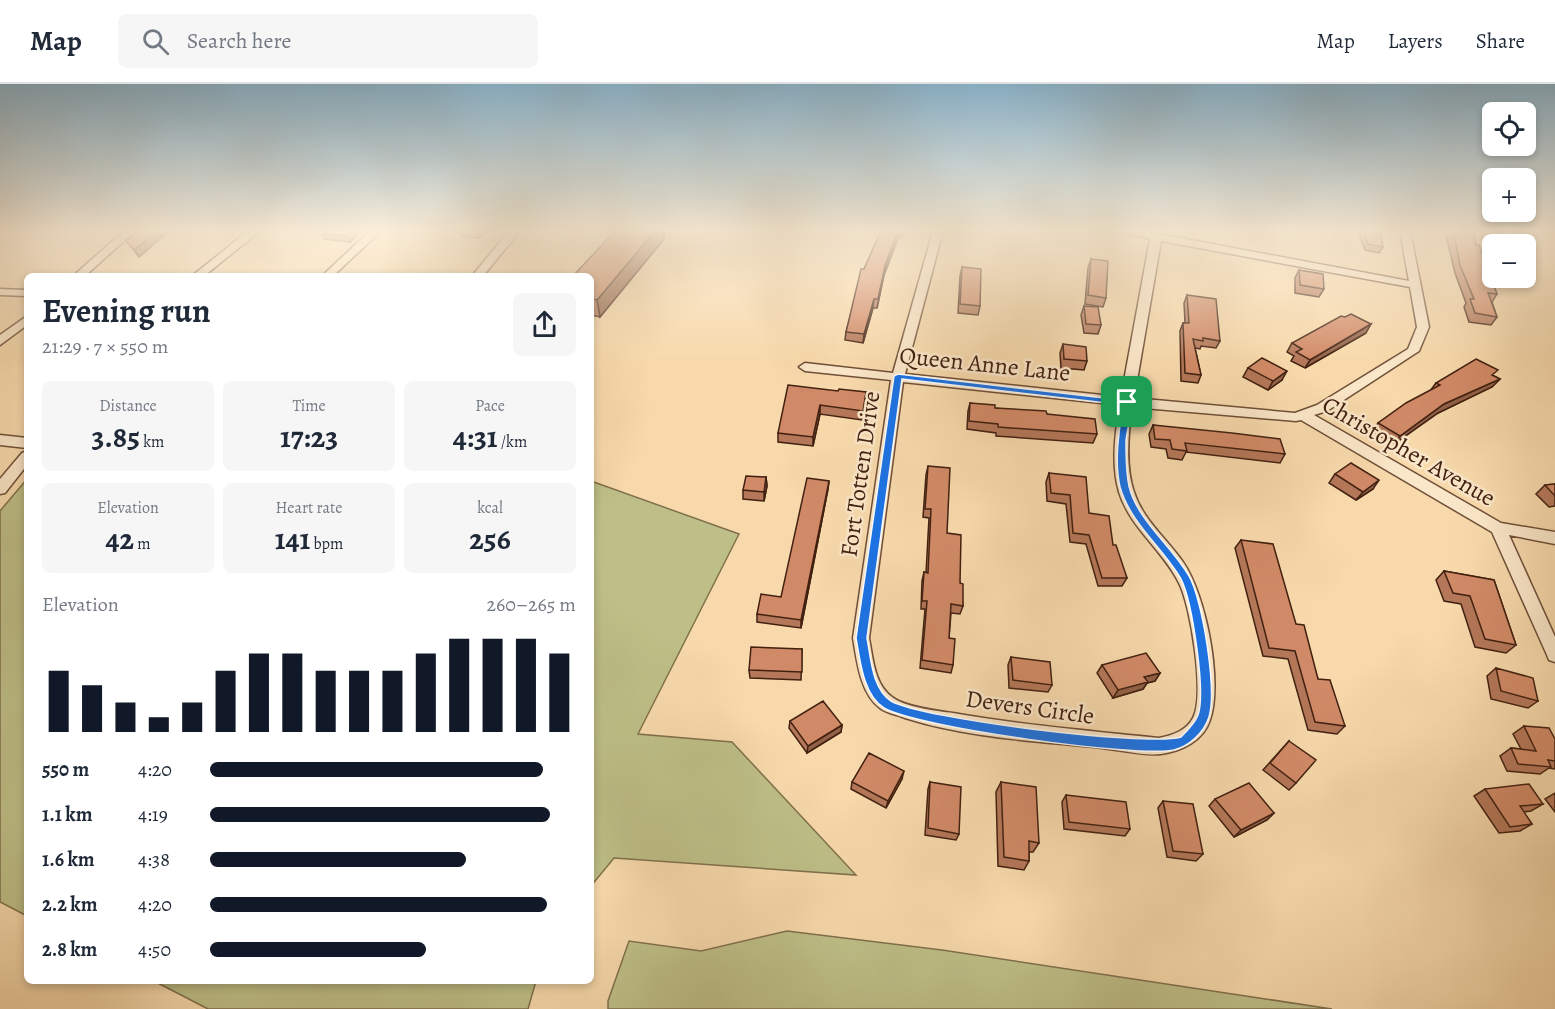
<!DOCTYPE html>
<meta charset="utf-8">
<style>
:root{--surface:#fff;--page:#f6f6f7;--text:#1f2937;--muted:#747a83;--line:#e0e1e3;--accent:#111827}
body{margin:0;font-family:Alegreya,serif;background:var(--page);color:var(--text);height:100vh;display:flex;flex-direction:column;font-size:22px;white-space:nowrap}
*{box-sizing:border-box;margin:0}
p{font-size:20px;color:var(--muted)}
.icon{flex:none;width:33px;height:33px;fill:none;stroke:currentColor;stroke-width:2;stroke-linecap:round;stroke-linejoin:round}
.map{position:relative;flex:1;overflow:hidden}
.sheet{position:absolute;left:24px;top:189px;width:570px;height:711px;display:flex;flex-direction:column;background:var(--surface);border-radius:9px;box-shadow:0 3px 9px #0003}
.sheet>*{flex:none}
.tools{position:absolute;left:1482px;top:18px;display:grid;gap:12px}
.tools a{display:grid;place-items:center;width:54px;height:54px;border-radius:9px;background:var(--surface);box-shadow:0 3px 9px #0003;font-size:30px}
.pin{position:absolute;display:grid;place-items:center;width:51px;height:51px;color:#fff;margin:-26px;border-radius:12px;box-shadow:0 3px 9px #0006}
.round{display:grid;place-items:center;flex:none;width:63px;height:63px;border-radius:9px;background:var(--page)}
.summary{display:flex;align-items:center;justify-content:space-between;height:102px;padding:0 18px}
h1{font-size:33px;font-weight:600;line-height:45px}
.metrics{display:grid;grid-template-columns:repeat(3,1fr);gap:9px;height:102px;padding:6px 18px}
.metrics div{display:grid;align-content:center;border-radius:9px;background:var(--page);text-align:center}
.metrics b{font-size:30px;font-weight:600}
.metrics small{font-size:16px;font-weight:400}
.metrics p{font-size:16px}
.chart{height:168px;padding:12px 18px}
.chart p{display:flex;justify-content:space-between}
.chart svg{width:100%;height:108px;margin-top:6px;stroke:var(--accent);stroke-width:6}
ul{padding:0 18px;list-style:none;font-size:20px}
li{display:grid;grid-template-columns:96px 72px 1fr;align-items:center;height:45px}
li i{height:15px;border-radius:8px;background:var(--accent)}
header{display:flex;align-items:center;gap:36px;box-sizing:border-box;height:84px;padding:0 30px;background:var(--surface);border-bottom:2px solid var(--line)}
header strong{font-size:28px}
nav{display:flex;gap:33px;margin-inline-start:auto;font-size:21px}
.search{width:420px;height:54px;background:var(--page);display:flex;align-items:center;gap:15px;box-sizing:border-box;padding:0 21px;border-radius:9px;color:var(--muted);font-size:22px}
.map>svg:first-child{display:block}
</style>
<header>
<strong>Map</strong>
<div class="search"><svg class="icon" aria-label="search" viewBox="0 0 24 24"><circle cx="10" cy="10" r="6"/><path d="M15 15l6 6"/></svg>Search here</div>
<nav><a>Map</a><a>Layers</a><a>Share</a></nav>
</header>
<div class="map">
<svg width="1555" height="925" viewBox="0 0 1555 925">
<rect width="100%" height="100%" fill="#f7d9ab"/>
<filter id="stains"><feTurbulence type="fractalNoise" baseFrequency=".00333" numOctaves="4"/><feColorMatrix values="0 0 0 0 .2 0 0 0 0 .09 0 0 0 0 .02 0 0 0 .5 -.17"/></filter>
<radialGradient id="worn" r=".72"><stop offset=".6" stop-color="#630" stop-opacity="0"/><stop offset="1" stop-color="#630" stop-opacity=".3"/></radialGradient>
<path fill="#bebf88" stroke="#80704c" stroke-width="1.5" d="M 27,395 L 27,832 L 0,818 L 0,427 Z
M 591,397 L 739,450 L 638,650 L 732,658 L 856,791 L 614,774 L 591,802 Z
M 787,847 L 942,866 L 1332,925 L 608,925 L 608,917 L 629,857 L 701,867 Z
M 154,897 L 536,897 L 528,925 L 208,925 Z"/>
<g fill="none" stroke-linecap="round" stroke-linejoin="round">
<defs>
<path id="street" d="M 124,147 L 135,147 L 85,192 L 73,192 Z
M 248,147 L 260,147 L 204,192 L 192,192 Z
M 370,147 L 381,147 L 333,192 L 322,192 Z
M 509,147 L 520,147 L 483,192 L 472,192 Z
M 933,147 L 943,147 L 905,290 L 1121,313 L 1150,155 L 1121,147 L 1143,147 L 1409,197 L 1400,147 L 1410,147 L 1429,243 L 1419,267 L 1327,327 L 1314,331 L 1501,439 L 1555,448 L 1555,460 L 1509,451 L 1555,553 L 1555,578 L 1549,576 L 1547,571 L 1492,448 L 1301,336 L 1296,337 L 1132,323 C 1128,350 1125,382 1134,408 C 1143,436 1167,455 1183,478 C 1206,511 1223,598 1210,636 C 1203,657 1182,667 1161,670 C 1143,672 1120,666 1102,664 C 1037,657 968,654 905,634 C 898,631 886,629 880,624 C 860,609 857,577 853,554 L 891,296 L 805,287 L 799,283 L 805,279 L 893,289 ZM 1161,157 L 1410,203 L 1417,243 L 1408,265 L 1317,321 L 1295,329 L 1134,314 ZM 903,298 L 1120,321 C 1115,349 1111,381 1119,408 C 1130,444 1163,466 1179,499 C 1191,522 1205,612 1193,634 C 1186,647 1173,651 1159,654 C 1090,647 1022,641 953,629 C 937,627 904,623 892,613 C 874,600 873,574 869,554 Z
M 0,205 L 27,206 L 27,212 L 0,211 Z
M 27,232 L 27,241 L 0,261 L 0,251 Z
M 0,351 L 27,354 L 27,364 L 0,361 Z
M 27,367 L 27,381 L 5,409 L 0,410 L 0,395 L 22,369 Z"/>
</defs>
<use href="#street" stroke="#6f4f38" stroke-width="3"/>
<use href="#street" fill="#fae6c8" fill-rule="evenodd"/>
</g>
<path fill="#b47759" stroke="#422111" stroke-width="1.5" d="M 361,147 L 350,158 L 324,155 L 322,150 Z
M 460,147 L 486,147 L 480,154 L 462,152 Z
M 615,147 L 663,147 L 664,155 L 600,233 L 591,231 L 591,192 Z
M 881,147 L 903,147 L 902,154 L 898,154 L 884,191 L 877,224 L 873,224 L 863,259 L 845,256 L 846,248 L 864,185 Z
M 1358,147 L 1380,147 L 1383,163 L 1379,169 L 1365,166 Z
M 1445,147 L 1473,147 L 1476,161 L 1497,210 L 1492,218 L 1497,233 L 1491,241 L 1469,238 L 1464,223 L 1466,219 L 1455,189 Z
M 1091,175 L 1106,214 L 1103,223 L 1085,220 L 1088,184 Z
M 962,183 L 980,222 L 978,231 L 958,229 L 960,192 Z
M 1299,186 L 1324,205 L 1319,213 L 1295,209 L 1295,194 Z
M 1187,211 L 1220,257 L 1216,264 L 1201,262 L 1200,265 L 1195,264 L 1201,291 L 1198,299 L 1181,297 L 1180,247 L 1183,239 L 1185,239 L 1184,219 Z
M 1084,222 L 1101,241 L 1098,250 L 1084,249 L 1081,231 Z
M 1366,249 L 1305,284 L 1291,277 L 1294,272 L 1287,268 L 1292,259 Z
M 1063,260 L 1087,277 L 1084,286 L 1061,284 L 1060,269 Z
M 1248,284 L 1282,296 L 1268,306 L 1243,293 Z
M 1494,292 L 1500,295 L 1492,303 L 1438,329 L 1394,360 L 1372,348 L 1378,339 L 1430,307 L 1436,299 Z
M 838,307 L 866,308 L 862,336 L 820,330 L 813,362 L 778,358 L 778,349 Z
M 970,319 L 995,324 L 1047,330 L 1097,350 L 1093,359 L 996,352 L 996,349 L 967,345 L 968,327 Z
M 1153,341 L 1285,370 L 1280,379 L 1186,368 L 1182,376 L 1168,374 L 1166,365 L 1151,363 L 1149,350 Z
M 928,382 L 947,449 L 960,499 L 963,522 L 960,530 L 951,529 L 949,554 L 953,581 L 951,589 L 920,584 L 925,525 L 921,525 L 922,497 L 924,488 L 926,489 L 929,434 L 923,433 L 926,391 Z
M 1049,389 L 1089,429 L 1113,461 L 1127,494 L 1122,502 L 1098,502 L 1086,460 L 1070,458 L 1066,420 L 1047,417 L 1046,398 Z
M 1335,390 L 1373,405 L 1356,416 L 1329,399 Z
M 766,393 L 767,402 L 764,417 L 743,415 L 743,406 Z
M 829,397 L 828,405 L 801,544 L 757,538 L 757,530 L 781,513 Z
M 1555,400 L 1555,422 L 1549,423 L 1536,410 L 1545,401 Z
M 1241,456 L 1296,540 L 1318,595 L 1345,642 L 1337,650 L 1308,646 L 1288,575 L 1263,572 L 1235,464 Z
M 1444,487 L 1494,496 L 1516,561 L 1506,569 L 1475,563 L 1461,520 L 1444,517 L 1436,496 Z
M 802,565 L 801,596 L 750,594 L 749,586 Z
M 1011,573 L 1052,601 L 1048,608 L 1009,604 L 1008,581 Z
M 1102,581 L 1160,589 L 1155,597 L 1147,599 L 1143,605 L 1113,614 L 1097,589 Z
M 1496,584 L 1538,617 L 1528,624 L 1491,615 L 1487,592 Z
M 790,637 L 842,641 L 841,648 L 807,669 L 789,644 Z
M 1524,642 L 1555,655 L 1555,685 L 1549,684 L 1540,690 L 1507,687 L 1500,672 L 1511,664 L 1521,665 L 1513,650 Z
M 1289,657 L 1296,699 L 1289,706 L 1263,686 Z
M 902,695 L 886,724 L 851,705 L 852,698 Z
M 930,698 L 959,750 L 956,756 L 925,751 L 928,705 Z
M 1001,698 L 1039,759 L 1033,768 L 1029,768 L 1029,777 L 1024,786 L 998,782 L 996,708 Z
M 1485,705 L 1543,720 L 1531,727 L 1523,728 L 1532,740 L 1520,747 L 1499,749 L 1474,712 Z
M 1555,709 L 1555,728 L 1545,715 Z
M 1066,711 L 1130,745 L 1125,752 L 1064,745 L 1062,718 Z
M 1215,715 L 1274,729 L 1267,736 L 1234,753 L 1209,722 Z
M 1163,717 L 1203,770 L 1196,777 L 1167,773 L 1158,724 Z"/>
<path fill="#926148" stroke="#422111" stroke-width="1.5" d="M 157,147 L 169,147 L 139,173 L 134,166 Z
M 353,147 L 361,147 L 350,158 L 348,152 Z
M 478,147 L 486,147 L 480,154 Z
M 655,147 L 663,147 L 664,155 L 600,233 L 597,216 Z
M 898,147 L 898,154 L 884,191 L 877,224 L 885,182 Z
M 874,215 L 873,224 L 863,259 L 864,250 Z
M 1371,240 L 1366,249 L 1305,284 L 1310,276 Z
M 1287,287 L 1282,296 L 1268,306 L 1273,297 Z
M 1500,295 L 1492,303 L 1438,329 L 1394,360 L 1400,352 L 1444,320 Z
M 820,321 L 820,330 L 813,362 L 813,353 Z
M 766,393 L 767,402 L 764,417 L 764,408 Z
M 1379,396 L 1373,405 L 1356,416 L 1363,408 Z
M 829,397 L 828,405 L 801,544 L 801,536 Z
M 1160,589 L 1155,597 L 1147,599 L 1143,605 L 1113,614 L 1118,606 L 1144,593 Z
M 842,641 L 841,648 L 807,669 L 808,662 Z
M 904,687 L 902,695 L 886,724 L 888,717 Z
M 1274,729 L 1267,736 L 1234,753 L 1241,746 Z"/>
<path fill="#d18a67" stroke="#422111" stroke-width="1.5" d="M 137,147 L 157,147 L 134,166 L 126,157 Z
M 324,147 L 353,147 L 348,152 L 322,150 Z
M 615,147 L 655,147 L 597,216 L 591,214 L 591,192 L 573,192 Z
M 881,147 L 898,147 L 885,182 L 878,215 L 874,215 L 864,250 L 846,248 L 861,185 L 864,185 Z
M 1363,147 L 1380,147 L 1383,163 L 1368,160 Z
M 1453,147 L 1473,147 L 1476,161 L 1479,161 L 1497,210 L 1488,209 L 1497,233 L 1475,229 L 1470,215 L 1474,215 L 1460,181 Z
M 1091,175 L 1108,177 L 1106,214 L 1088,211 Z
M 962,183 L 981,185 L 980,222 L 960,220 Z
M 1299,186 L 1323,190 L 1324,205 L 1300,201 Z
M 1187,211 L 1216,215 L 1220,257 L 1203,254 L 1203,257 L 1193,255 L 1201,291 L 1185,289 L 1183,239 L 1189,239 Z
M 1084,222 L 1098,223 L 1101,241 L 1086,240 Z
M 1351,230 L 1371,240 L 1310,276 L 1296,268 L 1302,265 L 1292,259 L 1341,232 L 1345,233 Z
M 1063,260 L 1086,263 L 1087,277 L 1064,275 Z
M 1262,274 L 1287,287 L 1273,297 L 1248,284 Z
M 1476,275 L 1498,286 L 1492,291 L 1500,295 L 1444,320 L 1400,352 L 1378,339 L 1406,319 L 1440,301 L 1436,299 Z
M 788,301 L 838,307 L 839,305 L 866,308 L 863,327 L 820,321 L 813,353 L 778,349 Z
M 970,319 L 995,321 L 995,324 L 1046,327 L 1047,330 L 1095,335 L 1097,350 L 998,343 L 998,340 L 969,337 Z
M 1153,341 L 1232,349 L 1280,355 L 1285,370 L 1185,359 L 1187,367 L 1172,365 L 1170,356 L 1155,355 Z
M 1351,379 L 1379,396 L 1363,408 L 1335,390 Z
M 928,382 L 950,384 L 947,449 L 961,451 L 960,499 L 963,500 L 963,522 L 951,520 L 949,554 L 955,555 L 953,581 L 922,576 L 927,517 L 922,517 L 924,488 L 928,489 L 931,425 L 925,425 Z
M 1049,389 L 1086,393 L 1089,429 L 1109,432 L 1113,461 L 1116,461 L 1127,494 L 1102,494 L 1089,451 L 1073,449 L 1070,411 L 1051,409 Z
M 746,392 L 766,393 L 764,408 L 743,406 Z
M 807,394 L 829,397 L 801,536 L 757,530 L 761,510 L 781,513 Z
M 1555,400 L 1555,412 L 1545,401 Z
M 1241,456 L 1273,460 L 1296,540 L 1304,541 L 1318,595 L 1330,596 L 1345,642 L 1315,638 L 1295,567 L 1269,564 Z
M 1444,487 L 1494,496 L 1516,561 L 1485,555 L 1470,512 L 1453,509 Z
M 751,563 L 802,565 L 802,588 L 749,586 Z
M 1146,569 L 1160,589 L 1144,593 L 1148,598 L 1118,606 L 1102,581 Z
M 1011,573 L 1050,578 L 1052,601 L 1013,596 Z
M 1496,584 L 1533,594 L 1538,617 L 1501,607 Z
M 823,617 L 842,641 L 808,662 L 790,637 Z
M 1524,642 L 1549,644 L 1555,655 L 1555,677 L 1548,676 L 1551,683 L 1518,680 L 1511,664 L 1536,667 Z
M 1289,657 L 1316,676 L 1296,699 L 1270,679 Z
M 869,669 L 904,687 L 888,717 L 852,698 Z
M 930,698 L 961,703 L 959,750 L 928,744 Z
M 1001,698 L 1036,703 L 1039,759 L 1029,757 L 1029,777 L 1004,773 Z
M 1249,699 L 1274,729 L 1241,746 L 1215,715 Z
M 1529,700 L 1543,720 L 1520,722 L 1532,740 L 1510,743 L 1485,705 Z
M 1066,711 L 1126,718 L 1130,745 L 1069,738 Z
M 1163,717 L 1193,720 L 1203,770 L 1173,767 Z"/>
<linearGradient id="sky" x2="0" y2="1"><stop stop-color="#8ab6d0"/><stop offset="0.53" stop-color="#fbeed9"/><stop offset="1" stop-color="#fbeed9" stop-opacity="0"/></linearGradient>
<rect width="1555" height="277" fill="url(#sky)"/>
<path fill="#1a73e8" stroke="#fff" stroke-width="1.5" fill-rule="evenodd" d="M 898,290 L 1130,317 C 1133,329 1127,344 1126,357 C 1126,370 1126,388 1129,402 C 1137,436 1172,462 1189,492 C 1203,516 1217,607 1209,633 C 1204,649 1189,662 1174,666 C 1138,674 915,643 884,624 C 863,611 860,576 856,554 L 894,292 ZM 902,295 L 1123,321 C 1119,347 1114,377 1120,403 C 1130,439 1163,464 1181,495 C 1192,517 1206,608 1198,631 C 1195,639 1187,647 1181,653 C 1147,663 923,635 891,617 C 872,605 871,574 867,554 Z"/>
<g text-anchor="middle" stroke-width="5" stroke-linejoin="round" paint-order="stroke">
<g font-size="24" fill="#422111" stroke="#fae6c8">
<text transform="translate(985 280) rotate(6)" y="8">Queen Anne Lane</text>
<text transform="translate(1409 367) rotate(30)" y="8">Christopher Avenue</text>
<text transform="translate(860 390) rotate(-82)" y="8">Fort Totten Drive</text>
<text transform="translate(1030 623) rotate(8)" y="8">Devers Circle</text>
</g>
</g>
<rect width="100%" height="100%" filter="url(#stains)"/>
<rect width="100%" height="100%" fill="url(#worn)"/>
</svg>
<div class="tools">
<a><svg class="icon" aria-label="locate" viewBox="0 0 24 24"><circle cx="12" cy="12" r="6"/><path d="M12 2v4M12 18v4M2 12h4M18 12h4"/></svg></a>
<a>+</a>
<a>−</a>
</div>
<div class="pin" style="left:1127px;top:318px;background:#1e9e55"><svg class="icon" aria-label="arrive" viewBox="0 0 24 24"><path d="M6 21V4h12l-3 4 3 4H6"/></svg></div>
<section class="sheet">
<div class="summary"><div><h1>Evening run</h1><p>21:29 · 7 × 550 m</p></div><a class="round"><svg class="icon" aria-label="share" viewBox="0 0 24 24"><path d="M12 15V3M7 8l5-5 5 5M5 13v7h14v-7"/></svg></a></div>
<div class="metrics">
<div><p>Distance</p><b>3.85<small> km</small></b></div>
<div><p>Time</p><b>17:23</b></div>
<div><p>Pace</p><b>4:31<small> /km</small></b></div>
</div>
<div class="metrics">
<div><p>Elevation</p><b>42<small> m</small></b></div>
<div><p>Heart rate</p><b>141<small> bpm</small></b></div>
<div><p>kcal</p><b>256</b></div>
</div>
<div class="chart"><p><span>Elevation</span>260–265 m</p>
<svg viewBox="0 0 160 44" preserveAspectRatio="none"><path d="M5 44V19M15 44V25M25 44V32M35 44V38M45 44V32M55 44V19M65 44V12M75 44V12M85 44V19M95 44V19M105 44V19M115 44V12M125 44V6M135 44V6M145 44V6M155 44V12"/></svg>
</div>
<ul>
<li><b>550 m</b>4:20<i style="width:91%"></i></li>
<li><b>1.1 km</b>4:19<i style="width:93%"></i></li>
<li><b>1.6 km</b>4:38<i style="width:70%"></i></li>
<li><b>2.2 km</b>4:20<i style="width:92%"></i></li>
<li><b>2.8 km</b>4:50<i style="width:59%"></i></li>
</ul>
</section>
</div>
